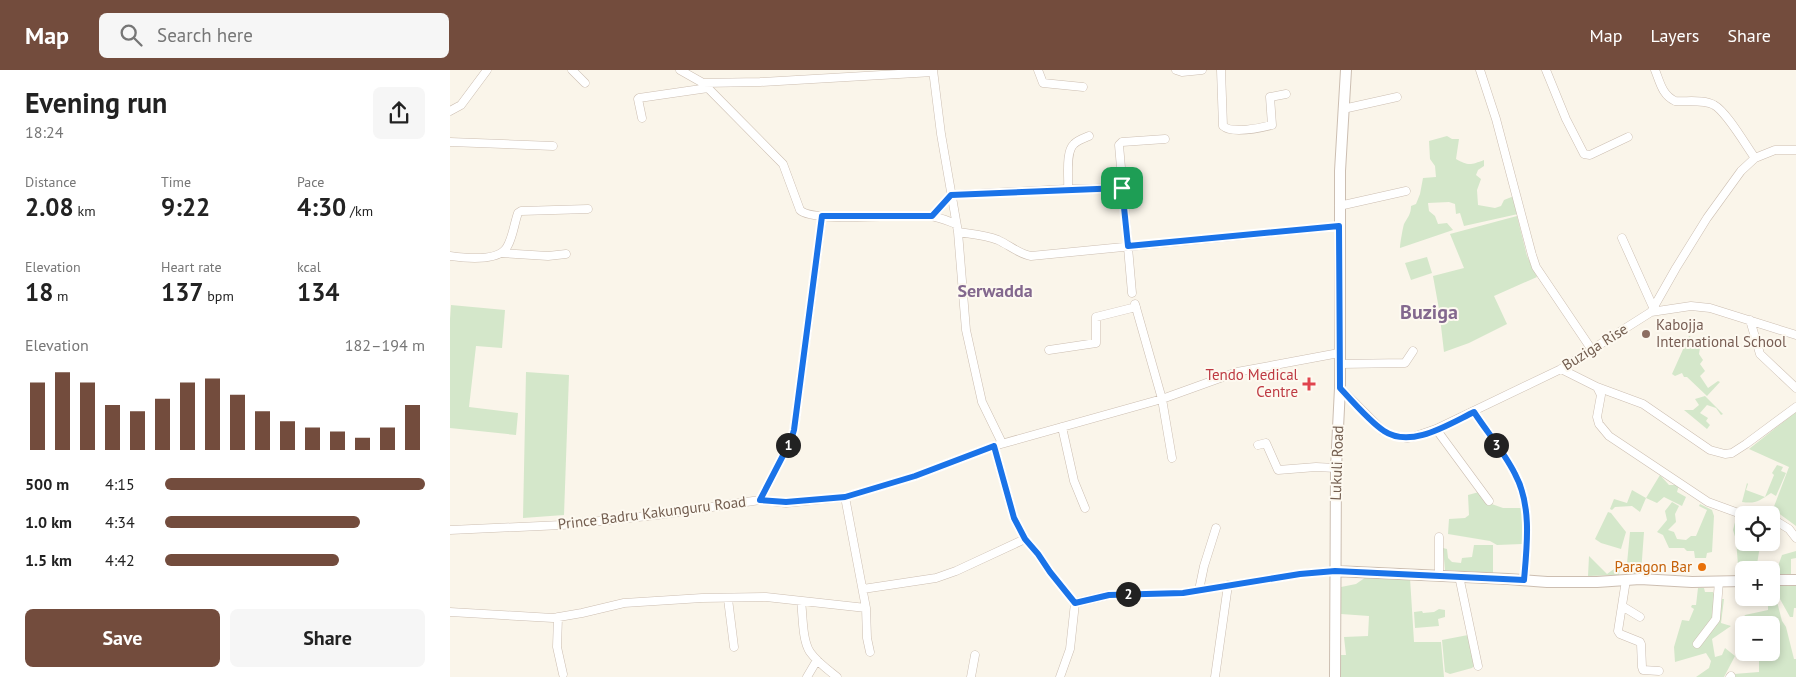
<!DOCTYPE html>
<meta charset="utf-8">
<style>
:root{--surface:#fff;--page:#f6f6f6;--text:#222;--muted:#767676;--accent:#734c3d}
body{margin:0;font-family:"PT Sans",sans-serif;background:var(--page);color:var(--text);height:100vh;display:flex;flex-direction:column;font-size:19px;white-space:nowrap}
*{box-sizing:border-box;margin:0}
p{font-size:16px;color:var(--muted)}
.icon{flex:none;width:28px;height:28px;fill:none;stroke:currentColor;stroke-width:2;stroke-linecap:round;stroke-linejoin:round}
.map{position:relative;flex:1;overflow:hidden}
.drawer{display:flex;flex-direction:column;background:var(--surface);width:450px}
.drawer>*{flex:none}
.controls{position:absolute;left:1285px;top:436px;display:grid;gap:10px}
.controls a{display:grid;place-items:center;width:45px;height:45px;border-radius:8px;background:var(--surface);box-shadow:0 2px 8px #0003;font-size:25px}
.pin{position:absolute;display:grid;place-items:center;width:42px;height:42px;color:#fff;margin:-21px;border-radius:10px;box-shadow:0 2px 8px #0006}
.km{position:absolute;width:25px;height:25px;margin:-12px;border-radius:50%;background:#222;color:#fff;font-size:14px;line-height:25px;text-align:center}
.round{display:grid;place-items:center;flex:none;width:52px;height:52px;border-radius:8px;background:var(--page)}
.head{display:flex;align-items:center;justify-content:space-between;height:85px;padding:0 25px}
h1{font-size:28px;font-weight:700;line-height:38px}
.stats{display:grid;grid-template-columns:repeat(3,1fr);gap:8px;height:85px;padding:5px 25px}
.stats div{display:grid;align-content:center}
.stats b{font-size:25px;font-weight:700}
.stats small{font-size:14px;font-weight:400}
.stats p{font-size:14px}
.chart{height:140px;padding:10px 25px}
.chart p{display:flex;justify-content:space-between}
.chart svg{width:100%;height:90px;margin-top:5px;stroke:var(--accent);stroke-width:6}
.cta{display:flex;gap:10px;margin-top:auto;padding:10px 25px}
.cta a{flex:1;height:58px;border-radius:8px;background:var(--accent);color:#fff;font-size:20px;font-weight:700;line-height:58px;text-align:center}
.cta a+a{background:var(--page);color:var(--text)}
ul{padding:0 25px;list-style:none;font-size:16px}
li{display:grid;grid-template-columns:80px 60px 1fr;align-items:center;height:38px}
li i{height:12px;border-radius:6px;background:var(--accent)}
header{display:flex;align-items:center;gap:30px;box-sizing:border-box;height:70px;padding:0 25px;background:var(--accent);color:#fff}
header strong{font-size:24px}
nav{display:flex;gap:28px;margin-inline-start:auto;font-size:18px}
.search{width:350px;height:45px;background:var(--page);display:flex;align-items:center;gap:12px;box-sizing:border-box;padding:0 18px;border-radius:8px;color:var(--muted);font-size:19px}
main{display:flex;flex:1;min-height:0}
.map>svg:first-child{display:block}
</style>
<header>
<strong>Map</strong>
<div class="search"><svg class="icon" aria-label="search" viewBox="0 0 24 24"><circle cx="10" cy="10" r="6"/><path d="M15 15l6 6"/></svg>Search here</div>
<nav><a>Map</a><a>Layers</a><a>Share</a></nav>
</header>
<main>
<section class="drawer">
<div class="head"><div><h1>Evening run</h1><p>18:24</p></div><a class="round"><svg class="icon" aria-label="share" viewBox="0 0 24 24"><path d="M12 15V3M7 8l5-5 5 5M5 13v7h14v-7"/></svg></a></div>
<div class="stats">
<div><p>Distance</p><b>2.08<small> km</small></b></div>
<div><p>Time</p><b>9:22</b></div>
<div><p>Pace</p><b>4:30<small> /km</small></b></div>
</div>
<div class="stats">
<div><p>Elevation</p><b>18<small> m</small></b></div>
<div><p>Heart rate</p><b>137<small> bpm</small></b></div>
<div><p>kcal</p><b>134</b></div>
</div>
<div class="chart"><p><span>Elevation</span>182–194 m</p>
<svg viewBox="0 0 160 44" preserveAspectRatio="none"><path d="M5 44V11M15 44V6M25 44V11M35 44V22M45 44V25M55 44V19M65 44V11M75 44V9M85 44V17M95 44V25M105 44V30M115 44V33M125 44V35M135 44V38M145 44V33M155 44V22"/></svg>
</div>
<ul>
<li><b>500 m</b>4:15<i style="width:100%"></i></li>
<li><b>1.0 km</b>4:34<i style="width:75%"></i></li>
<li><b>1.5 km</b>4:42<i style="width:67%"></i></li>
</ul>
<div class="cta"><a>Save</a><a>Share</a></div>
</section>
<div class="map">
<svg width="1346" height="607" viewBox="0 0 1346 607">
<rect width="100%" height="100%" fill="#faf5ea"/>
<path fill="#d4e7ca" d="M 997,66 L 1002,69 L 1009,69 L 1006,89 C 1018,96 1021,95 1034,90 L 1034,96 L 1028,100 L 1026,105 L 1031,109 L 1027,120 L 1028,135 L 1045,138 L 1051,136 L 1054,130 L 1064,126 L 1068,144 L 1014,156 L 1010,143 L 1006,144 L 1005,134 L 999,132 L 978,133 L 979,141 L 985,146 L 988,154 L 997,153 L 1003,160 L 950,178 C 950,174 953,157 954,154 C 958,147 961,144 961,136 L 966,134 L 970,124 L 973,108 L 986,107 L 985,96 L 980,89 L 979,71 Z
M 1067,146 L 1077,186 L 1087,207 L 1044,226 L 1057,254 L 1019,273 L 994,282 L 989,239 L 983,206 L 1014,198 L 1000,164 Z
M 977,187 L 982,203 L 961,210 L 955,193 Z
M 1,235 L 55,240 L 52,278 L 26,276 L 19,337 L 68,343 L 66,365 L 0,358 L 0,249 Z
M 1239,266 L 1251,272 L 1249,284 L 1253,290 L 1250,294 L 1255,301 L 1250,306 L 1258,318 L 1268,311 L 1270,312 L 1257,326 L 1237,307 L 1234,307 L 1232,303 L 1225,306 L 1222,304 Z
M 76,302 L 119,305 L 114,445 L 73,448 Z
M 1255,326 L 1273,344 L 1271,345 L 1266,338 L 1257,335 L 1250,343 L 1258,348 L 1256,351 L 1260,355 L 1257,359 L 1234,340 L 1243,340 L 1249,335 L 1245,329 Z
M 1346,342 L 1346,456 L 1323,439 L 1339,397 L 1299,379 Z
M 1327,395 L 1333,397 L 1331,401 L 1336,403 L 1326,426 L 1321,423 C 1309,431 1306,434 1292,432 L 1297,413 L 1298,414 L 1296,420 L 1315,427 L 1324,405 L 1322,403 Z
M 1210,405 L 1219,415 L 1229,415 L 1227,422 L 1236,427 L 1232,436 L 1214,427 L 1207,433 L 1196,428 L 1190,442 L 1182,436 L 1165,437 L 1162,440 L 1160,439 L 1164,429 L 1177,433 L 1182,420 L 1196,428 Z
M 1029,422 L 1036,432 L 1053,438 L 1073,438 L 1072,474 L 1047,475 L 1040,471 L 998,464 L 999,449 L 1015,448 L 1019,445 L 1018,425 Z
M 1222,432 L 1229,436 L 1225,444 L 1226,452 L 1218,460 L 1224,462 L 1227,469 L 1236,470 L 1241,466 L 1246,466 L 1257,440 L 1249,436 L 1250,434 L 1262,440 L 1264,446 L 1262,482 L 1257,483 L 1256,488 L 1245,488 L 1244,481 L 1237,481 L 1234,478 L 1219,478 L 1213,465 L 1207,462 L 1217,450 L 1215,441 Z
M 1158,442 L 1161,443 L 1176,462 L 1171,479 L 1151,473 L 1145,469 Z
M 1286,448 L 1294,448 L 1294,472 L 1314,473 L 1310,476 L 1306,500 L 1294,500 L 1294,506 L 1289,507 L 1286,470 L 1283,460 Z
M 1180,462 L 1194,462 L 1191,503 L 1176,504 Z
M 1024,475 L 1043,475 L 1043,503 L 995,500 L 993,478 L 997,479 L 998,488 L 1002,492 L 1011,493 L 1012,488 L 1022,487 Z
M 1346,481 L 1346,488 L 1341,489 L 1341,507 L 1327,508 L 1326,502 L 1332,485 Z
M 1139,486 L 1157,504 L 1164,499 L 1170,498 L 1169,505 L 1138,506 Z
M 916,507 L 960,508 L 964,572 L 991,572 L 994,607 L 890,607 L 891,585 L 896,585 L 894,567 L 918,566 L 919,546 L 891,544 L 891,517 L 906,514 Z
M 1326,514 L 1346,515 L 1346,538 L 1344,538 L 1343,547 L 1340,547 L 1326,522 Z
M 1248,518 L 1254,518 L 1255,522 L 1263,522 L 1266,529 L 1274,529 L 1271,553 L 1281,556 L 1262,569 L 1265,587 L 1272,585 L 1275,578 L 1285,586 L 1274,607 L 1246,607 L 1259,598 L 1261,591 L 1256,583 L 1225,592 L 1224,577 L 1232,550 L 1239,551 L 1244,539 L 1241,537 L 1242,535 L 1246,535 Z
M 1321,520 L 1324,520 L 1332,551 L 1336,557 L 1344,589 L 1346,589 L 1346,607 L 1284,607 L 1284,604 L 1309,602 L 1309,589 L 1306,583 L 1321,582 L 1321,555 L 1307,555 L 1292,551 L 1295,545 L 1318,540 L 1318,528 L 1321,528 Z
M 989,539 L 995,540 L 995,547 L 988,549 L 989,556 L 965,558 L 964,542 L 972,541 L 973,543 L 984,542 Z
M 1018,565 L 1026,594 L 1022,598 L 1000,604 L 995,602 L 992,570 Z"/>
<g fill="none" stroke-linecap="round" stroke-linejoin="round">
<defs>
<path id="minor" d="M 122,0 L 135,13
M 230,0 L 253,13 L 333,94 L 350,140 C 361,153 458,144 480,146 C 489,147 498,151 506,154
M 483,0 L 491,64 L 508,162 L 516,260 L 532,332 L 552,373
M 588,0 L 593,13 L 633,17
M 726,0 L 732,2 L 752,0
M 771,0 L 773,56 C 782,64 810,58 822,55 L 820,27 L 836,24
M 1030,0 L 1046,49 L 1082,185 L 1086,197 L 1142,280
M 1096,0 L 1116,49 L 1134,84 L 1140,85 L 1178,67
M 1205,0 C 1210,12 1212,25 1225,31 C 1236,32 1254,29 1264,35 C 1277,42 1296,76 1305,88
M 253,13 L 310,12 L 483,2
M 893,39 L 947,27
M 0,41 L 11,35 L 37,0
M 192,48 L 188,29 L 189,28 L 258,18
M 0,72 L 103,76
M 618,119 L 672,118
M 889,136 L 956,121
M 482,146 L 501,125 L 618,119 C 619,108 615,82 624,74 C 628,70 634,68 639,66
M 508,162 C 521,164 536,165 548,170 C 559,175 569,184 581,186 L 889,156
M 1172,168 L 1203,237
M 52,183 L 98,186 L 116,184
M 0,186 C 14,188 48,192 57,177 C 63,167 64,154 68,143 L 71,141 L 138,139
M 682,223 L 669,75 L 672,72 L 715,69
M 685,234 L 712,329 L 722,388
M 1201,242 L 1241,236 L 1260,238 L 1346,265
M 1300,250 L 1310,284 L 1346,318
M 599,280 L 646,273 L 646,247 L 686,237
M 890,294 L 955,293 L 963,281
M 1111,299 L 1147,317 L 1151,325 L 1147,347 L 1149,354 L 1159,366 L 1258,432 L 1291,444 L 1304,445
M 1147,317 L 1193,334 L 1260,380 L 1275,384 L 1282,383 L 1296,374 L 1346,337
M 890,318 L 933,361 L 942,365 L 957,368 L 963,367 L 986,359 L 1111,299 L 1201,242 L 1226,198 L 1257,148 L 1291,101 L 1305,88 L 1325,80 L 1346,80
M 1024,342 C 1037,362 1054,382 1065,404 C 1082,435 1077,476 1074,510
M 612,357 L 624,411 L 635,438
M 986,359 L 1039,431
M 808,375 L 816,373 L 828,400 L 866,397 L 886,398
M 544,376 L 564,448 L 575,469 L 588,484 L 600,502 L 625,533
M 395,427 L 416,538 L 417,568 L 420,582
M 310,430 L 341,370 L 344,360 L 372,147
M 1321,448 L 1339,459 L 1346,468
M 0,460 L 112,455 L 207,445 L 310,430 L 336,433 L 395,427 L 465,406 L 544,376 L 712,329 L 787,302 L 889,283
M 989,505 L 989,467
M 1009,506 L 1028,596
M 1176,510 L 1168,561 L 1170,564 L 1190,572 L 1191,574 L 1192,597 L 1193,600 L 1209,601
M 413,519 L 486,508 L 506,501 L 575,469
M 749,520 L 754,496 L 766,458
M 278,529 L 284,577
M 351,531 C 353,545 352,570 360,582 C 367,592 377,599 387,607
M 1172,536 L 1190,547
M 0,542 L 103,548 L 132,543 L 174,533 L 252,528 L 316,527 L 416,538
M 108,547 L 107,577 L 113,604
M 1247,574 L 1266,549 L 1269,511
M 357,607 L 367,590
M 521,607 L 525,585
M 610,607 L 620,579 L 625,533 L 659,525 L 733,523 L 850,504 L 885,501
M 765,607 L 778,515
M 1280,607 L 1281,606"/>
<path id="tertiary" d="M 885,501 L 1058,509 L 1097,512 L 1147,512 L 1190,509 L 1242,512 L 1294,511
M 1321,510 L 1346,510
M 885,607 L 886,398 L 890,318 L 890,101 L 896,0"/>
</defs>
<use href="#minor" stroke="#ccbeb1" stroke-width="9"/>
<use href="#tertiary" stroke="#ccbeb1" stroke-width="12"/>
<use href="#minor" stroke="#fff" stroke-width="8"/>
<use href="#tertiary" stroke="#fff" stroke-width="10"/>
</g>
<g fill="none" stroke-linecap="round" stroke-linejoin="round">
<defs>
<path id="route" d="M 672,118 L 678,176 L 889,156 L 890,318 C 901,330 921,353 934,361 C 961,379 999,354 1024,342 C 1037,362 1054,382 1065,404 C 1082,435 1077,476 1074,510 L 885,501 L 850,504 L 733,523 L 659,525 L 625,533 L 600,502 L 588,484 L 575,469 L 564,448 L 544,376 L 465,406 L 395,427 L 336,432 L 310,430 L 341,370 L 344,360 L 372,146 L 482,146 L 501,125 Z"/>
</defs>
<use href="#route" stroke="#fff" stroke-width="10"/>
<use href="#route" stroke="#1a73e8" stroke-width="6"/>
</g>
<circle fill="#8d6e63" stroke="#fdf9f0" stroke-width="2" cx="1196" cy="264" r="5"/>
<path fill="#e0444e" stroke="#fdf9f0" stroke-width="2" d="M856.5 306.5h5v5h5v5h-5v5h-5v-5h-5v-5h5z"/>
<circle fill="#e8710a" stroke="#fdf9f0" stroke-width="2" cx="1252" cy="497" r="5"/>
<g text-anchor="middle" stroke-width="4" stroke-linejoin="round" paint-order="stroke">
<g font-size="15" fill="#785e54" stroke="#fdf9f0" text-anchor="start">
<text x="1206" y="260">Kabojja<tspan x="1206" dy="17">International School</tspan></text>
</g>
<g font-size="15" fill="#735e50" stroke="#fdf9f0">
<text transform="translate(1145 277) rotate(-32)" y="5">Buziga Rise</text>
<text transform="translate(887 393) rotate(-88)" y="5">Lukuli Road</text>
<text transform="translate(202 443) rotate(-7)" y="5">Prince Badru Kakunguru Road</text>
</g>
<g font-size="15" fill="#be3a42" stroke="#fdf9f0" text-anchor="end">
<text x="848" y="310">Tendo Medical<tspan x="848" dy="17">Centre</tspan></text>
</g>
<g font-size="15" fill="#c56008" stroke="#fdf9f0" text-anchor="end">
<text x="1242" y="502">Paragon Bar</text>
</g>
<g font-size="18" font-weight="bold" fill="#83688e" stroke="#fdf9f0">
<text x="545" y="227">Serwadda</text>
</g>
<g font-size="20" font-weight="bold" fill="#83688e" stroke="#fdf9f0">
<text x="979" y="249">Buziga</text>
</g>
</g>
</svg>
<div class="controls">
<a><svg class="icon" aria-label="locate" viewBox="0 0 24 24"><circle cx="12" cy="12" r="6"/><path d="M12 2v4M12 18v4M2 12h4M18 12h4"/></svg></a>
<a>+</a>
<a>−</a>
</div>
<div class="pin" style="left:672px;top:118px;background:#1e9e55"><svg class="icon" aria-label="arrive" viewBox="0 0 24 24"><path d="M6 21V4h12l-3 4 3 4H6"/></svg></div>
<b class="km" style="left:338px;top:375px">1</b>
<b class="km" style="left:678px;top:524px">2</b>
<b class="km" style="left:1046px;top:375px">3</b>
</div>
</main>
